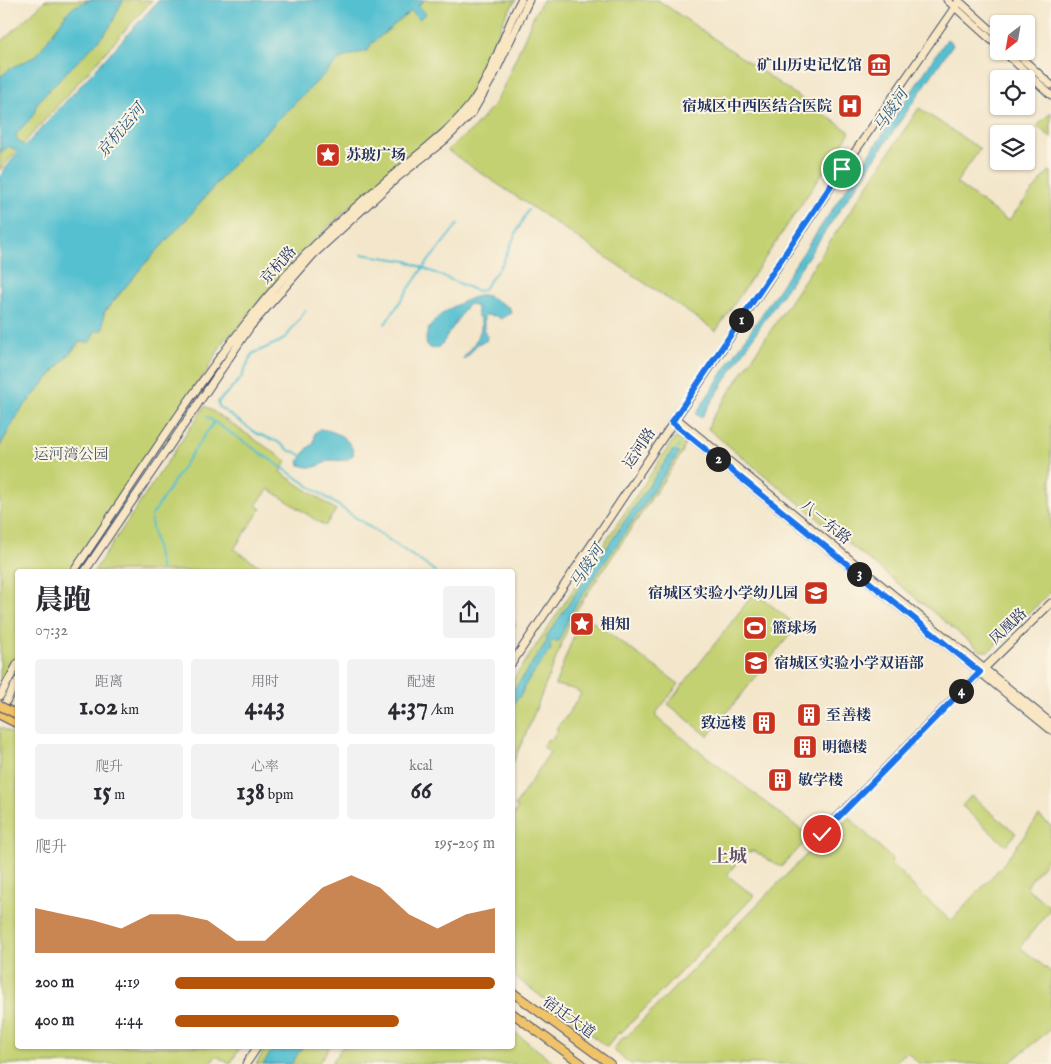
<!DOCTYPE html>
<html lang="zh">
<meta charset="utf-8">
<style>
:root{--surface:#fff;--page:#f2f2f3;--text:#2b2b33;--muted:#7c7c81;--accent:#b45309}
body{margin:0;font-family:"IM FELL English","Noto Serif SC",serif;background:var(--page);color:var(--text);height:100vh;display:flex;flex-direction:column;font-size:19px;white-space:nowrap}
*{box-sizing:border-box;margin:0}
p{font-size:16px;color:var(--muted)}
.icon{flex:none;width:28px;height:28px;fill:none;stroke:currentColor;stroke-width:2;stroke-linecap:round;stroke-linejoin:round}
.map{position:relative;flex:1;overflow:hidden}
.sheet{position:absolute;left:15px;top:569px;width:500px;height:480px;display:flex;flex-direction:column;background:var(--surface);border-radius:5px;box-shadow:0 1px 4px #0004}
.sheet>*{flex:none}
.needle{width:32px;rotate:211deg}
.fabs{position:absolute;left:990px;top:15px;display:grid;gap:10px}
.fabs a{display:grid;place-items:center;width:45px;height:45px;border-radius:5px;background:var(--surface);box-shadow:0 1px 4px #0004;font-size:25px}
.pin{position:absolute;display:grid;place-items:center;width:42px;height:42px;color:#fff;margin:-21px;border:2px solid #fff;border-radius:50%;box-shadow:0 1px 5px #0007}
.km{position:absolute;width:25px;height:25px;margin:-12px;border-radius:50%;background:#222;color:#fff;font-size:14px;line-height:25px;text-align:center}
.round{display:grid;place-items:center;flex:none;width:52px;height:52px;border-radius:5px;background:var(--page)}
.headline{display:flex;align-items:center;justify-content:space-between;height:85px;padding:0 20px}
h1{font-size:28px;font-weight:800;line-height:38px}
.stats{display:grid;grid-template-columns:repeat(3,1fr);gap:8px;height:85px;padding:5px 20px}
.stats div{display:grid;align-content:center;border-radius:5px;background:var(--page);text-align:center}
.stats b{font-size:25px;font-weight:800}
.stats small{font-size:14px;font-weight:400}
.stats p{font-size:14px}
.chart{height:140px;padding:10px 20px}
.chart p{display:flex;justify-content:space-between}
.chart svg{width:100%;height:90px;margin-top:5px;fill:var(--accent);opacity:.7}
ul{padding:0 20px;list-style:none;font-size:16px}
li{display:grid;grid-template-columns:80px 60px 1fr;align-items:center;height:38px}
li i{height:12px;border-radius:6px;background:var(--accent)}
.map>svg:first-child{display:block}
</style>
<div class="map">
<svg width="1051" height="1064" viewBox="0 0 1051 1064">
<rect width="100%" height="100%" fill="#fcf5e5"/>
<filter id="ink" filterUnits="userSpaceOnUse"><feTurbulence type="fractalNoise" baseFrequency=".02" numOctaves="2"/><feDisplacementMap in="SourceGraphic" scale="10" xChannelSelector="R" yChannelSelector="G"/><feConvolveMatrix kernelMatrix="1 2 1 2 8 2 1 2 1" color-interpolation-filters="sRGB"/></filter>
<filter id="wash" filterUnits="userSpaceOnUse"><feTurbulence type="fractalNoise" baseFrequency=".0096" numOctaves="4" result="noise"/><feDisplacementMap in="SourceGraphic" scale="20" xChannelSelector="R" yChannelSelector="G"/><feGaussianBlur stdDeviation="1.12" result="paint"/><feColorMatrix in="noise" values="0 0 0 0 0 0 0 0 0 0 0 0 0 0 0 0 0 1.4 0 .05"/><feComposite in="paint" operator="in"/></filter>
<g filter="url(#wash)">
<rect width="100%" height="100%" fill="#f3e6cb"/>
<path fill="#c4d172" stroke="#708068" d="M 46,0 L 152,0 L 0,170 L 0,43 Z
M 425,0 L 516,0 L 504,18 L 498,34 L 496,48 L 482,80 L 465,107 L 449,123 L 358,199 L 295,258 L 235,331 L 225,338 L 207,371 L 70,571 L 18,571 L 17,658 L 0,690 L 0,446 L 20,411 L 80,342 L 95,330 L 103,330 L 104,313 L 142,267 L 191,214 L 231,166 L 333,65 L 347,55 L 362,51 Z
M 543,0 L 658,0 L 850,132 L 716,331 L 447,150 L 473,129 L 493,106 L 503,88 L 535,13 Z
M 919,108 L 980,149 L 956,183 L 1008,221 L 1049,171 L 1051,172 L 1051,592 L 989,651 L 981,651 L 708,429 L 711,420 Z
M 1051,112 L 1051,138 L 1037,126 Z
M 205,406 L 287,461 L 280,472 L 336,510 L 325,526 L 269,489 L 256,505 L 261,509 L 234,549 L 267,571 L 94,571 Z
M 677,438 L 686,442 L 682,453 L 573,615 L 528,729 L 513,762 L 513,680 L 674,439 Z
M 755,592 L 797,626 L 708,736 L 668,704 Z
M 582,614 L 679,684 L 656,713 L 656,717 L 810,837 L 781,867 L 754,851 L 744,853 L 727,875 L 754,896 L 621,1033 L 619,1032 L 607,1047 L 513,975 L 513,816 L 518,808 L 515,806 L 550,752 L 542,746 L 548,739 L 552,740 L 558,729 L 556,728 L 566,717 L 581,694 L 574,689 L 555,685 Z
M 0,727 L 17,736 L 18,1046 L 241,1046 L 230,1064 L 216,1056 L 210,1064 L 158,1064 L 149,1058 L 145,1064 L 0,1064 Z
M 971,796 L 1016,833 L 1006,846 L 962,806 Z
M 1039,816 L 1051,826 L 1051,854 L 1026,887 L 1051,908 L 1020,947 L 1051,972 L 1051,1029 L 1008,1064 L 919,1064 L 907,1052 L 893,1064 L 631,1064 L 613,1050 L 624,1036 L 626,1037 L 819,842 L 822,845 L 849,817 L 892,859 L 891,863 L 923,896 L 951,921 L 1001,867 Z
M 513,1031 L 556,1064 L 331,1064 L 343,1046 L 512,1046 Z
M 267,1046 L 330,1046 L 318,1064 L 256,1064 Z"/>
<path fill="#55c0d0" stroke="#387897" d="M 90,0 L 124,0 C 117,8 116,19 109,28 C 87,56 58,77 36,105 C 35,120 22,124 16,136 L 19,142 L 25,146 L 159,0 L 425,0 L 418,5 L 426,14 L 419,19 L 411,11 L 370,45 L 371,47 L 364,53 L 362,52 L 341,58 L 231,166 L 191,214 L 142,267 L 104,312 L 103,330 L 95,331 L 90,342 L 79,342 L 20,411 L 0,446 L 0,176 L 18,152 L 9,146 L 0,153 L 0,77 L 11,68 L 36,56 L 67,13 L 75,6 Z
M 947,39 L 953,44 L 762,324 L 701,418 L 696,414 L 725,369 Z
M 482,295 L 488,296 L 510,308 L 511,313 L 501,319 L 497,316 L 484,315 L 484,330 L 487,337 L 486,341 L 477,344 L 468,356 L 462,360 C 470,349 490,327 477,315 L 477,307 L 470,304 L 467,305 L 442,344 C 437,349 433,350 427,346 C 419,320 462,300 482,295 Z
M 319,429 C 334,430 351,438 354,454 C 347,462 340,461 331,460 C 317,466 316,470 300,465 L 299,461 L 307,449 L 314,443 L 315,433 Z
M 673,450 L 679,453 L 579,600 L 571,613 L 559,641 L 553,641 L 550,644 L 551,649 L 525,685 L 521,695 L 513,704 L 513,691 L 547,641 L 546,637 Z
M 275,1046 L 280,1046 L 282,1051 L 284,1052 L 291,1046 L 303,1046 L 291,1064 L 263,1064 Z"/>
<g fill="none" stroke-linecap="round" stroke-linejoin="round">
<path stroke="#55c0d0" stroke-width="2" d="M 361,254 L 407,261 L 477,291 L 483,290 L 502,264 L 517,231 L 528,210
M 385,324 L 423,268 L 458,224
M 207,417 L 435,571
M 675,452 L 679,446
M 302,456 L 296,452 L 290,451 L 278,442 L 256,433 L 219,407 L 218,402 L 241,378 L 252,354 L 281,341 L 287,336 L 306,310
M 161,571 L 151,522 L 151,517 L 190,456 L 214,422
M 512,624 L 515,625"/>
</g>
</g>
<g filter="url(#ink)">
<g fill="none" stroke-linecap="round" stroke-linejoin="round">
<defs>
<path id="secondary" d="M 947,0 L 999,47
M 958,0 L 999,37
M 1003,51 L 1051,95
M 1014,51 L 1051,85
M 676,418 L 1051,723
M 672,422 L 1051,730
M 74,571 C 140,475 203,370 280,282 C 314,243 352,209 392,176 C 419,153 448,133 470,105 C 493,75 503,33 521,0
M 85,571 L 250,327 L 313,255 L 398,177 L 445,140 L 472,113 L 494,75 L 529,0
M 512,663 L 843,169 L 959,1
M 0,696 L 18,663
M 0,712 L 18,680
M 822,833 L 953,699 L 1051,603
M 246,1064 L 258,1046"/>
<path id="primary" d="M 0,715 L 18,724
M 512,992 L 610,1064
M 512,1013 L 582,1064"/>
</defs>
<use href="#secondary" stroke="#3b4a6e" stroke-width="9"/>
<use href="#primary" stroke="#3b4a6e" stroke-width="10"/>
<use href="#secondary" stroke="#f9e7c3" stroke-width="7"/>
<use href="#primary" stroke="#f1c369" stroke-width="8"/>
<defs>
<path id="primary-bridge" d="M 0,706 L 18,715"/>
</defs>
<use href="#primary-bridge" stroke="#3b4a6e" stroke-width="10" stroke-linecap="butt"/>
<use href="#primary-bridge" stroke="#f1c369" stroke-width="8"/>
</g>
</g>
<g fill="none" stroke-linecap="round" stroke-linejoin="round" filter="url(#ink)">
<defs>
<path id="route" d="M 822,834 L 980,672 L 672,422 L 842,169"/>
</defs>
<use href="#route" stroke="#fff" stroke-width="10"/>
<use href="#route" stroke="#1a73e8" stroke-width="6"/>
</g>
<defs>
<symbol id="museum-square" viewBox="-11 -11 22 22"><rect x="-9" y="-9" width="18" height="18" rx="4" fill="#c8321e" stroke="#fcf5e5"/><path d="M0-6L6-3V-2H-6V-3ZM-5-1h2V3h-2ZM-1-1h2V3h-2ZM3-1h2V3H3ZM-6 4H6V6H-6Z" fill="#fff"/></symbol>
<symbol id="hospital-square" viewBox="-11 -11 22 22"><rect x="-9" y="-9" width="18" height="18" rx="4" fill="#c8321e" stroke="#fcf5e5"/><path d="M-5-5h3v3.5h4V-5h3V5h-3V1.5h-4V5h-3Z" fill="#fff"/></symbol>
<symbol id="sight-square" viewBox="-11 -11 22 22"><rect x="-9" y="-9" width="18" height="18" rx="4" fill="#c8321e" stroke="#fcf5e5"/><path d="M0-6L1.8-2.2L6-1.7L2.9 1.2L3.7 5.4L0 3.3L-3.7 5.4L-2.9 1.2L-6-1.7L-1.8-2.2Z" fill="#fff"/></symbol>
<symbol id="school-square" viewBox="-11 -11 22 22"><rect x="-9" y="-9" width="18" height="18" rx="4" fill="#c8321e" stroke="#fcf5e5"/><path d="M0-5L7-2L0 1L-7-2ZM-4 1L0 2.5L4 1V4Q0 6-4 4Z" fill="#fff"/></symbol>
<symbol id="stadium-square" viewBox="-11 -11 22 22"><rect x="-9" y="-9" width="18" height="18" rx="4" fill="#c8321e" stroke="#fcf5e5"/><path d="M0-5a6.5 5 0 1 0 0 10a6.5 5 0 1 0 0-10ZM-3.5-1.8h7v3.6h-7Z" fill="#fff"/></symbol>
<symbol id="building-square" viewBox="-11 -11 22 22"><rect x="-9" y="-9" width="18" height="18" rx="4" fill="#c8321e" stroke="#fcf5e5"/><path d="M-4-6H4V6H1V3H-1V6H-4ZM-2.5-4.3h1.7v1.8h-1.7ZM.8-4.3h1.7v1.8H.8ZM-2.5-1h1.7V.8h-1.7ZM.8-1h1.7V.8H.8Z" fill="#fff"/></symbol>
</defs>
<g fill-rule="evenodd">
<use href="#museum-square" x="865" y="51" width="28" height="28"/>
<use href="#hospital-square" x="836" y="92" width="28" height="28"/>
<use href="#sight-square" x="314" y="141" width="28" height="28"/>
<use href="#school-square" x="802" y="579" width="28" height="28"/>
<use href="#sight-square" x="568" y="610" width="28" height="28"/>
<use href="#stadium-square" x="741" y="614" width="28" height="28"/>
<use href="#school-square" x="742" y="649" width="28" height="28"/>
<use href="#building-square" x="795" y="701" width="28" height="28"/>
<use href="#building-square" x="750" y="709" width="28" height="28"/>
<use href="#building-square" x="791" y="733" width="28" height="28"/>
<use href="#building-square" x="766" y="766" width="28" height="28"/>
</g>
<g text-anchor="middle" stroke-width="4" stroke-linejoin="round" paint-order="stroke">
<g font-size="15" font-weight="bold" fill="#1b2f5e" stroke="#fcf5e5" text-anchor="start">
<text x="862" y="70" text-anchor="end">矿山历史记忆馆</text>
<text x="832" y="111" text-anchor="end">宿城区中西医结合医院</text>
<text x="346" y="160">苏玻广场</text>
<text x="798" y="598" text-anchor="end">宿城区实验小学幼儿园</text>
<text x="600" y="629">相知</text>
<text x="772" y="633">篮球场</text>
<text x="774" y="668">宿城区实验小学双语部</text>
<text x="826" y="720">至善楼</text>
<text x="746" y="728" text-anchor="end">致远楼</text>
<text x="822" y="752">明德楼</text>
<text x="798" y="785">敏学楼</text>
</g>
<g font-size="15" fill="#1b2f5e" stroke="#fcf5e5">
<text transform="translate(278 265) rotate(-48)" y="5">京杭路</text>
<text transform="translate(639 448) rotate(-56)" y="5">运河路</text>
<text transform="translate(826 522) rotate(39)" y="5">八一东路</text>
<text transform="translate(1008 626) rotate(-44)" y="5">凤凰路</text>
<text transform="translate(569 1017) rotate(36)" y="5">宿迁大道</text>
</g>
<g font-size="15" fill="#455863" stroke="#fcf5e5">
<text x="71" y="459">运河湾公园</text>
</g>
<g font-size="16" font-style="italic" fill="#2c5a80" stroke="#fcf5e5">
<text transform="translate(890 110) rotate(-56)" y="6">马陵河</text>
<text transform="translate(120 130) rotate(-50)" y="6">京杭运河</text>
<text transform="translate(586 566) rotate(-57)" y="6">马陵河</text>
</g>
<g font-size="18" font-weight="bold" fill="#61536c" stroke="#fcf5e5">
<text x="729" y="862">上城</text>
</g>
</g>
</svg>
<div class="fabs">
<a><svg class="needle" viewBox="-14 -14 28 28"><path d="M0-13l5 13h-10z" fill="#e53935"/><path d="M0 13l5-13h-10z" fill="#7c7c81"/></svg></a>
<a><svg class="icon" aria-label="locate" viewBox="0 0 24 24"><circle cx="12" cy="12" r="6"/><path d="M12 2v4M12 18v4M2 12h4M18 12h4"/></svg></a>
<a><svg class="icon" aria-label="layers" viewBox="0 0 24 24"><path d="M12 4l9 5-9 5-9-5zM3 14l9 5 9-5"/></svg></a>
</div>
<div class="pin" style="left:842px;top:169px;background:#1e9e55"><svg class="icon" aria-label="arrive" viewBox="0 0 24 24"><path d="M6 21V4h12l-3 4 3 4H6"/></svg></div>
<div class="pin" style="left:822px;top:834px;background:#d93025"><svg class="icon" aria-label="check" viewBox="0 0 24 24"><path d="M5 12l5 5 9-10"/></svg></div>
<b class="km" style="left:741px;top:320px">1</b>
<b class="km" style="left:718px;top:459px">2</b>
<b class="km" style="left:859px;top:574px">3</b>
<b class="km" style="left:961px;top:691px">4</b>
<section class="sheet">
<div class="headline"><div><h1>晨跑</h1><p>07:32</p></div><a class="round"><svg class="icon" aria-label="share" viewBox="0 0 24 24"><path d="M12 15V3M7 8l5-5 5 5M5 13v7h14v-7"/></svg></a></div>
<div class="stats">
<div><p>距离</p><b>1.02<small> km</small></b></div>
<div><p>用时</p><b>4:43</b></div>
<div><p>配速</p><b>4:37<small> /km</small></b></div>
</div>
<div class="stats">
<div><p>爬升</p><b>15<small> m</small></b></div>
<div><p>心率</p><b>138<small> bpm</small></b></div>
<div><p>kcal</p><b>66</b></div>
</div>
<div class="chart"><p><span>爬升</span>195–205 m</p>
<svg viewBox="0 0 160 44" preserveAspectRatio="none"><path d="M0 44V22L10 25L20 28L30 32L40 25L50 25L60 28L70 38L80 38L90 25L100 12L110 6L120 12L130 25L140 32L150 25L160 22V44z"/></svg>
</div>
<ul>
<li><b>200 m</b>4:19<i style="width:100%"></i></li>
<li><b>400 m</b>4:44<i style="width:70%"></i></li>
</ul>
</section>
</div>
